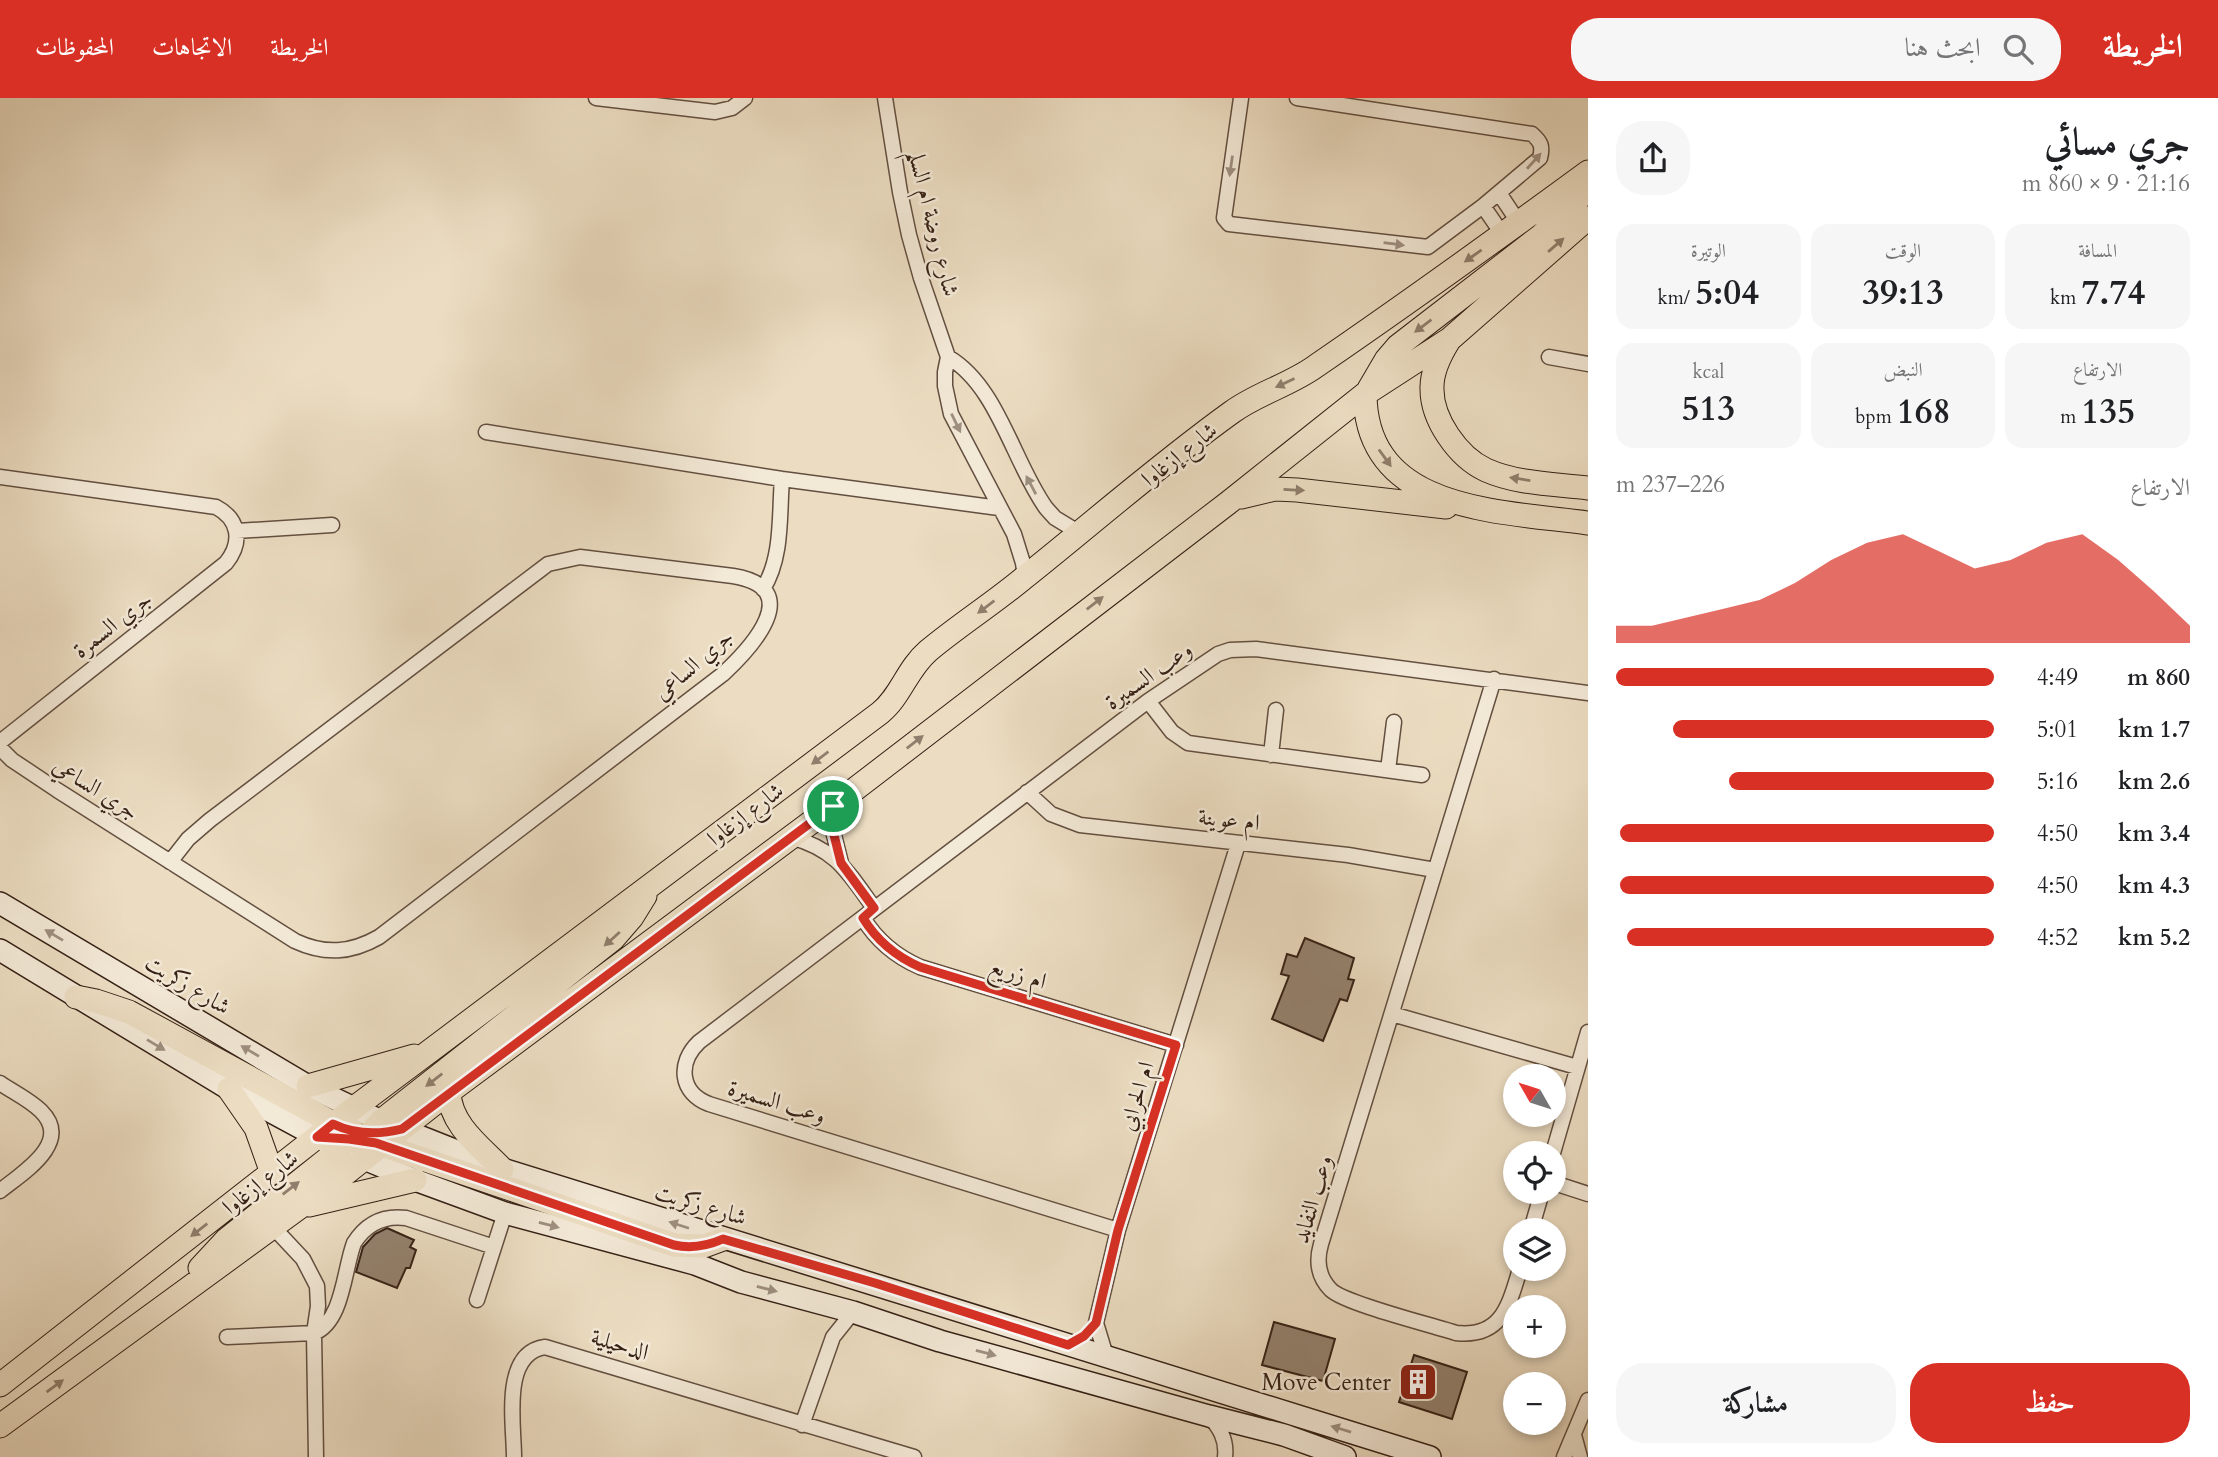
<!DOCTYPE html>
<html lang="ar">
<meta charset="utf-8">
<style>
:root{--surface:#fff;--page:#f6f6f6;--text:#202124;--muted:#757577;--accent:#d93025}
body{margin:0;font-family:Cardo,Amiri,serif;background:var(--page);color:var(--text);direction:rtl;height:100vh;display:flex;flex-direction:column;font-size:26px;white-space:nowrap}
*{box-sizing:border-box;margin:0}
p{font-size:23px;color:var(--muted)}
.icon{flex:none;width:38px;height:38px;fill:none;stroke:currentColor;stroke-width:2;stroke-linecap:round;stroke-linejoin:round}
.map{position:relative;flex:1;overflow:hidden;direction:ltr}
.sheet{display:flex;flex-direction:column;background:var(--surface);width:630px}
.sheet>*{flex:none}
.needle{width:46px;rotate:309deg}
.tools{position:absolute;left:1503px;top:966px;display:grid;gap:14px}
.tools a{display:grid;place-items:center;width:63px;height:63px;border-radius:50%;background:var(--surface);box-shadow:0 4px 10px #0003;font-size:35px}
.pin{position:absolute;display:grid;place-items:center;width:60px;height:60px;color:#fff;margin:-30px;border:4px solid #fff;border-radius:50%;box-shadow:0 2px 7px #0007}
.round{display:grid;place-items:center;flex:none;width:74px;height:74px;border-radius:28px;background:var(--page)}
.summary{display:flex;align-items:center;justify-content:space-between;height:119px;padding:0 28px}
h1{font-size:38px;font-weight:700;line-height:52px}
.figures{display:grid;grid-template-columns:repeat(3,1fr);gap:10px;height:119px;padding:7px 28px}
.figures div{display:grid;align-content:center;border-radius:18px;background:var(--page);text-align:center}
.figures b{font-size:35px;font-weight:700}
.figures small{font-size:19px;font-weight:400}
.figures p{font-size:19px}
.chart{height:196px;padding:14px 28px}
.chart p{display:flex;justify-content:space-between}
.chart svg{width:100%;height:126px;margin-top:7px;fill:var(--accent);opacity:.7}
.cta{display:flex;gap:14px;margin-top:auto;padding:14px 28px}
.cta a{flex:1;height:80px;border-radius:28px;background:var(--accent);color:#fff;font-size:28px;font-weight:700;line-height:80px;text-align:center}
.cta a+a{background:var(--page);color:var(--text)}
ul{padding:0 28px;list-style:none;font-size:23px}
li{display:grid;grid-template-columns:112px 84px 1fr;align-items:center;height:52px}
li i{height:18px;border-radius:9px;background:var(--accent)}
header{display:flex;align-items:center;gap:42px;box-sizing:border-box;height:98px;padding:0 35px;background:var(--accent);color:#fff}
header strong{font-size:33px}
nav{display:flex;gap:38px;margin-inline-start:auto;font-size:24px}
.search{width:490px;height:63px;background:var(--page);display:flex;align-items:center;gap:18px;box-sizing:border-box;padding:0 24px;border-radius:28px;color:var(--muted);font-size:26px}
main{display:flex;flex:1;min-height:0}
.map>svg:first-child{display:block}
</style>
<header>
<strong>الخريطة</strong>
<div class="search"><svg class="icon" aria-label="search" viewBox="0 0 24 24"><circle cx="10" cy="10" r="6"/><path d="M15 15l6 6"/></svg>ابحث هنا</div>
<nav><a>الخريطة</a><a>الاتجاهات</a><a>المحفوظات</a></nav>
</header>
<main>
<section class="sheet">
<div class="summary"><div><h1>جري مسائي</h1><p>21:16 · 9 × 860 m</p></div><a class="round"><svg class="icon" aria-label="share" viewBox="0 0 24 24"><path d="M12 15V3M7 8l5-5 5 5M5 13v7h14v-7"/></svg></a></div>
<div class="figures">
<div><p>المسافة</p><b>7.74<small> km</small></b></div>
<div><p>الوقت</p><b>39:13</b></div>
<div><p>الوتيرة</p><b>5:04<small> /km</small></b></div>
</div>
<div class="figures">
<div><p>الارتفاع</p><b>135<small> m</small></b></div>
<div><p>النبض</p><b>168<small> bpm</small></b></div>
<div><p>kcal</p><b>513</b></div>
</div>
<div class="chart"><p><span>الارتفاع</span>226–237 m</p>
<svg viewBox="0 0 160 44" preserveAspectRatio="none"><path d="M0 44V38L10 38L20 35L30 32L40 29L50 23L60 15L70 9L80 6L90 12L100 18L110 15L120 9L130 6L140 15L150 26L160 38V44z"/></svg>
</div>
<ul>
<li><b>860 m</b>4:49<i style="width:100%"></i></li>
<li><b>1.7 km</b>5:01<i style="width:85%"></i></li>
<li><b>2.6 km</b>5:16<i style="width:70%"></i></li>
<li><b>3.4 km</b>4:50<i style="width:99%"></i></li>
<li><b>4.3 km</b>4:50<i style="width:99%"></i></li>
<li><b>5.2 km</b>4:52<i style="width:97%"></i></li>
</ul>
<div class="cta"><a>حفظ</a><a>مشاركة</a></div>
</section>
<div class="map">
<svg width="1588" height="1359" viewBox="0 0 1588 1359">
<rect width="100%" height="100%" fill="#ecddc2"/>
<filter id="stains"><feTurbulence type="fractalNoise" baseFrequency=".00286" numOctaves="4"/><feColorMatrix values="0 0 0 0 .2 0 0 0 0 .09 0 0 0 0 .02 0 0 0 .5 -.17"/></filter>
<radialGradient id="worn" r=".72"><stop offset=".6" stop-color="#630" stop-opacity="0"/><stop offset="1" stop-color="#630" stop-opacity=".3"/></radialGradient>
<path fill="#94826f" stroke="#352015" stroke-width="2" d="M 1305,840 L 1354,860 L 1348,881 L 1354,882 L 1347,903 L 1340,901 L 1323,943 L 1272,921 L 1289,878 L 1281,876 L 1287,856 L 1297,859 Z
M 387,1130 L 414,1142 L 410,1149 L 416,1152 L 410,1170 L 406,1170 L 397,1190 L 356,1174 L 363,1149 L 375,1136 Z
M 1274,1224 L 1335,1241 L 1323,1283 L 1262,1267 Z
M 1414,1257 L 1467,1274 L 1452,1321 L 1399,1304 Z"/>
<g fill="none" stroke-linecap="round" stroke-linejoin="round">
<defs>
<path id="street" d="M 596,0 L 715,14 L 732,10 L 745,0
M 885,0 L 900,94 L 909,137 L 921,180 L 948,259 L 945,274 L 945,288 L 951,316 L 1014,436 L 1023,465 L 1025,479
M 1241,0 L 1224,120 L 1229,126 L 1428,149 L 1483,108 L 1540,60 C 1543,48 1541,44 1532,36 L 1297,0
M 1499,95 L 1519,125
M 1483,108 L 1503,137
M 948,259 C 998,288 1013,364 1046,410 L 1055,420 L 1078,434
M 1549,259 L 1588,266
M 486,334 L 782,381 L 999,410
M 0,379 L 216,409 C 239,421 243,444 226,465 L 0,644
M 237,433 L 332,427
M 763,491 C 783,459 779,417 782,381
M 1494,581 L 1321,1146 C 1316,1163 1318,1179 1331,1192 C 1346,1206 1432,1227 1456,1235 C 1502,1240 1509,1207 1520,1171
M 1148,603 L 1172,634 L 1188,645 L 1422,677
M 0,650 L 12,662 L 57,692 L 295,843 C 325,857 351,855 379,839 L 723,576 C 751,550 807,490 733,478 L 580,459 L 548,466 L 210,722 L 188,741 L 170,764
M 1271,657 L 1276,612
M 1388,672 L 1394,624
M 1027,694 L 1051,716 L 1080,727 L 1348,757 L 1435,772
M 833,708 L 834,737 L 841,765
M 790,739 C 836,751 848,774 874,810
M 863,820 C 877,843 895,858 920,869 L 1176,947
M 1392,916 L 1577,969
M 0,985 C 13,994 30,1002 41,1013 C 73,1045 22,1075 0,1093
M 1553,1055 L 1588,934
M 1554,1085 L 1588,1096
M 273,1129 L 303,1161 L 317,1188 L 318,1208 L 314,1235 L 316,1359
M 1118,1132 L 709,1006 C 680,995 677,965 699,944 L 1148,603 L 1218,556 L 1230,552 L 1256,551 L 1588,595
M 1531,1132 L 1542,1094
M 477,1202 L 505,1115
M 227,1239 L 314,1235 C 343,1224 344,1171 354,1145 C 366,1126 383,1117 406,1120 L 494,1149
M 1106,1258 L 1096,1225 L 1118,1132 L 1238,746
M 1209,1318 C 1220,1330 1227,1342 1225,1359
M 802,1327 L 833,1239 L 853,1214
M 1574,1337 L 1580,1359
M 514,1359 C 514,1326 501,1255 545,1249 L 914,1359
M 1564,1359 L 1588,1302"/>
<path id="secondary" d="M 0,805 L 308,988 L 381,1023 L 502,1071 L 1430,1359
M 0,852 L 229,991 L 340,1051 L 415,1082 L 505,1115 L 695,1166 L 741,1184 L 853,1214 L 940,1243 L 1209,1318 L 1284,1337 L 1345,1359"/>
<path id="primary" d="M 1448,244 C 1440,257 1432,273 1432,289 C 1431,321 1458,359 1486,372 C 1517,386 1555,386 1588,390
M 1369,291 L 1386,262 L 1398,248 L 1542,137 L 1588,91
M 1365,296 C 1366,415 1502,413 1588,425
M 1241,399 L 1275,391 L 1297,392 L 1446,409
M 76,899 L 96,903 L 129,914 L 344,1031
M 308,988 L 414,958
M 229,991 L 256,1030 L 272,1075
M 449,994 C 450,1027 481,1049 502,1071
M 317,1039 L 349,1040 L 376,1045 L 674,1147 L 704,1148 L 723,1141
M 363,1054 L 369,1036 L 381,1023 L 613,841 L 632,819 L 645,798
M 309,1107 L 415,1082
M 200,1170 L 226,1142 L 340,1051 L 353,1033
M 0,1287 L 354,1010 L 880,615 C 901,598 907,571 928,553 C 959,527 994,505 1025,479 C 1094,424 1161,365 1232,314 C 1258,295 1290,287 1316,268 C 1408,205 1498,140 1588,74
M 0,1328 L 341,1079 L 449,994 L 833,708 L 1228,405 L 1365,296 L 1450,241 L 1588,120"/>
</defs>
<use href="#street" stroke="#634f40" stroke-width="17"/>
<use href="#secondary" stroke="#352015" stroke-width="24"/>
<use href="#primary" stroke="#352015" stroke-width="25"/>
<use href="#street" stroke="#f3e9d7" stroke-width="14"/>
<use href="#secondary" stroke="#f3e9d7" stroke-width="21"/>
<use href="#primary" stroke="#ecddc2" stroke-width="23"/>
</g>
<defs><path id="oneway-solid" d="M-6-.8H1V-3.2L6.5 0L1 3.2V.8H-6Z" transform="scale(1.75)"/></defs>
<g fill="#9e8f80">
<use href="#oneway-solid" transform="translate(1534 63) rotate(-48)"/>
<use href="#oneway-solid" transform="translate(1231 68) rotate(98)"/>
<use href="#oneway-solid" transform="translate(1394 146) rotate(7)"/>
<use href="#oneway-solid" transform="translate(956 325) rotate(64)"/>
<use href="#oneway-solid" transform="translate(1031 387) rotate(-118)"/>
<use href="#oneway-solid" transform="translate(54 837) rotate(-149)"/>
<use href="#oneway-solid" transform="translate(156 947) rotate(31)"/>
<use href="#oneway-solid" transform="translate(250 953) rotate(-149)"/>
<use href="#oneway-solid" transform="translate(549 1127) rotate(15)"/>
<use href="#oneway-solid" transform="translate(679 1127) rotate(-162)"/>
<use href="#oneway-solid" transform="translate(767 1191) rotate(14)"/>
<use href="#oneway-solid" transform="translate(986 1255) rotate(15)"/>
<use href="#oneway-solid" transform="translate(1341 1331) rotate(-163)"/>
</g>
<g fill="#907e6c">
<use href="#oneway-solid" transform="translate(1556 147) rotate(-41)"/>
<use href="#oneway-solid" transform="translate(1473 158) rotate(145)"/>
<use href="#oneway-solid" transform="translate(1423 228) rotate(143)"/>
<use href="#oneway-solid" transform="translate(1285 285) rotate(155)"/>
<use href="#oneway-solid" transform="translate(1385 360) rotate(54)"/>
<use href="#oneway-solid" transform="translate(1520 381) rotate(-171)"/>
<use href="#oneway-solid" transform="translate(1294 392) rotate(3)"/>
<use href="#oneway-solid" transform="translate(1095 505) rotate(-38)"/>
<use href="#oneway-solid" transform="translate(986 509) rotate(143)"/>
<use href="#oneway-solid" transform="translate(915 644) rotate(-38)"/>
<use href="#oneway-solid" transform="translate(820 660) rotate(143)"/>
<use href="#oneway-solid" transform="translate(612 841) rotate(138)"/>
<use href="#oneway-solid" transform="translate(434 982) rotate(142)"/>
<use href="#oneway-solid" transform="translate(291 1090) rotate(-38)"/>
<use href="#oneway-solid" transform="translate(199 1132) rotate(142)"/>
<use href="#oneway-solid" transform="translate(55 1288) rotate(-36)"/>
</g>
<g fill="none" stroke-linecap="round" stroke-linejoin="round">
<defs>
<path id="route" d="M 833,708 L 834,737 L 841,765 L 874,810 L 863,820 C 877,843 895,858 920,869 L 1176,947 L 1118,1132 L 1096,1225 L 1084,1238 L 1068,1247 L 875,1185 L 723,1141 C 707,1148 692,1151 674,1147 L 376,1045 L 349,1041 L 317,1039 L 333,1026 C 356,1037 378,1037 402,1031 Z"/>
</defs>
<use href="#route" stroke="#fff" stroke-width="14"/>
<use href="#route" stroke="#d93025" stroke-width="9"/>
</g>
<defs>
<symbol id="building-square" viewBox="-11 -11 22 22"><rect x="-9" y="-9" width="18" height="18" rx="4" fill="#8f2418" stroke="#f3e9d7"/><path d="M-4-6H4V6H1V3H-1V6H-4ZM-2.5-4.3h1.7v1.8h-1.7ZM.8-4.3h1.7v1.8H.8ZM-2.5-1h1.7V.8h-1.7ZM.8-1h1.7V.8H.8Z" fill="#fff"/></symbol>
</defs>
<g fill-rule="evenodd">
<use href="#building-square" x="1396" y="1262" width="44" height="44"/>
</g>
<g text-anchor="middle" stroke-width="5" stroke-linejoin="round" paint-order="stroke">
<g font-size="23" fill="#352015" stroke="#f3e9d7">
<text transform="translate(934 125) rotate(76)" y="8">شارع روضة ام السلم</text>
<text transform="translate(1179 356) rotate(-38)" y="8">شارع إزغاوا</text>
<text transform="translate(112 526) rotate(-38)" y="8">جري السمرة</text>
<text transform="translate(693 566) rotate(-41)" y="8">جري الساعي</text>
<text transform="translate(1148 577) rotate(-35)" y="8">وعب السميرة</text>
<text transform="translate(96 690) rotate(32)" y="8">جري الساعي</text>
<text transform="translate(745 716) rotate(-37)" y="8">شارع إزغاوا</text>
<text transform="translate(1229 721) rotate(6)" y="8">ام عوينة</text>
<text transform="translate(1018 875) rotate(17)" y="8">ام زريع</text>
<text transform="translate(188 886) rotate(31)" y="8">شارع زكريت</text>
<text transform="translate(1136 998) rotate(-73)" y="8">ام الحرابي</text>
<text transform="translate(777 1003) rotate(17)" y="8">وعب السميرة</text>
<text transform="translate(260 1084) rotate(-38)" y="8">شارع إزغاوا</text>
<text transform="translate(1312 1101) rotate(-74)" y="8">وعب النفايد</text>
<text transform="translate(701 1106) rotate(17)" y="8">شارع زكريت</text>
<text transform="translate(620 1246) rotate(17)" y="8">الدحيلية</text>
</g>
<g font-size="23" fill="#352015" stroke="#f3e9d7" text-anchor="end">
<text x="1391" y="1292">Move Center</text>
</g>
</g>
<rect width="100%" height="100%" filter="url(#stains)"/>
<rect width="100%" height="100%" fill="url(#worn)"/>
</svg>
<div class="tools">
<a><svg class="needle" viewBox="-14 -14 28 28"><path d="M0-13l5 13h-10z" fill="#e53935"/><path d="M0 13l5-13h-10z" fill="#757577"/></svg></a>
<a><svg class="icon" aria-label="locate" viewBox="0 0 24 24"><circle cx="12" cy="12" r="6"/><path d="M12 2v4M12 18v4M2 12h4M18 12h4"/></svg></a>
<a><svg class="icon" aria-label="layers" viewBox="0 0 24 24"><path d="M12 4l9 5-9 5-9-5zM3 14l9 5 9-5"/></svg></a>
<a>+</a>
<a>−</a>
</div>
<div class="pin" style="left:833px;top:708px;background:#1e9e55"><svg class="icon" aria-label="arrive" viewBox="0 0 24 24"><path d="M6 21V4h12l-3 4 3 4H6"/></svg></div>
</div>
</main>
